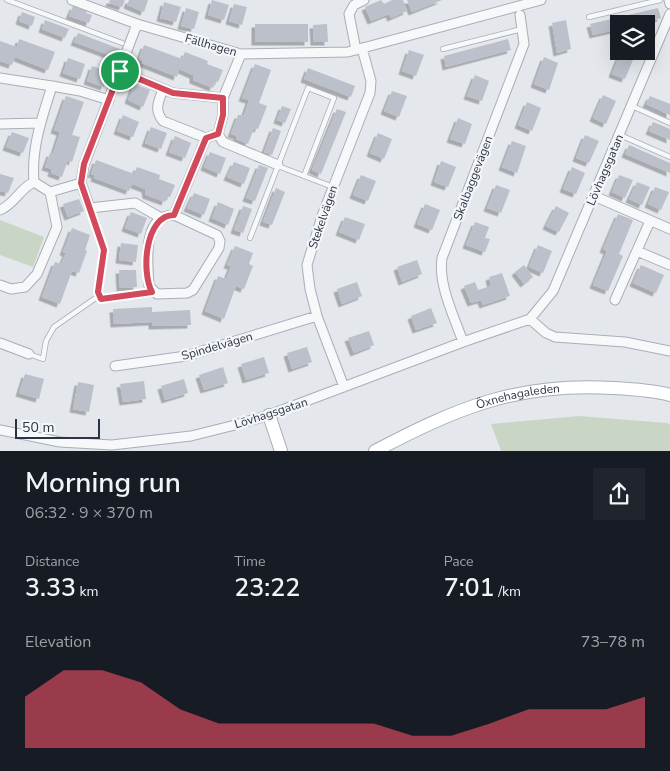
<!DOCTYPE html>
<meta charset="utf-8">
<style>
:root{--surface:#171b24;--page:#20242c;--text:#f1f3f6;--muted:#9ea1a6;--accent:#d1495b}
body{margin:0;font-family:"Nunito Sans",sans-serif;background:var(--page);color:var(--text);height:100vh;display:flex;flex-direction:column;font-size:19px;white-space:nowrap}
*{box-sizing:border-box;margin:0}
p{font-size:16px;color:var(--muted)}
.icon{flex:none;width:28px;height:28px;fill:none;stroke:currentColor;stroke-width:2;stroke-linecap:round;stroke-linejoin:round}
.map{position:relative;height:451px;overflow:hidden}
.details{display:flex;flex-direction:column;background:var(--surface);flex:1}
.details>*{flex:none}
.tools{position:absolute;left:610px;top:15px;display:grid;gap:10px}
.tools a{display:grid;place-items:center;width:45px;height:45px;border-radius:0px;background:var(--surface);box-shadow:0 5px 20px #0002;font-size:25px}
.scale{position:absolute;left:15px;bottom:12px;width:85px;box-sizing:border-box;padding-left:5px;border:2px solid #2b3445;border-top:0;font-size:14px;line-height:18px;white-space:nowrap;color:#2b3445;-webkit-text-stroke:4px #f4f6f9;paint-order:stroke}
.pin{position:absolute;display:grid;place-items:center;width:42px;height:42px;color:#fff;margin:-21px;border:2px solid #fff;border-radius:50%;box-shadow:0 1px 5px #0007}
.round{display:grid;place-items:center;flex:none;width:52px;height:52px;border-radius:0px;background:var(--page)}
.summary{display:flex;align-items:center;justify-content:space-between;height:85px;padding:0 25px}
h1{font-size:28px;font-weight:600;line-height:38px}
.metrics{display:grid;grid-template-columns:repeat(3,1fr);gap:8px;height:85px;padding:5px 25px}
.metrics div{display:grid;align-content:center}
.metrics b{font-size:25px;font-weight:600}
.metrics small{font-size:14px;font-weight:400}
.metrics p{font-size:14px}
.chart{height:140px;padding:10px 25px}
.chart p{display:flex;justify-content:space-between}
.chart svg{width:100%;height:90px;margin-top:5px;fill:var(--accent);opacity:.7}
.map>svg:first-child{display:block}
</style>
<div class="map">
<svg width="670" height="451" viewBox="0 0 670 451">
<defs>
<filter id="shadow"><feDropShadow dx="-3.5" dy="3.5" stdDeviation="0" flood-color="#0004"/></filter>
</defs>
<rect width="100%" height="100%" fill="#e4e7ec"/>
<path fill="#c9d6c5" d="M 0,220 L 44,237 L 33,267 L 0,255 Z
M 579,416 L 667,423 L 670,425 L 670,451 L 501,451 L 491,424 Z"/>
<path fill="#bbc0ca" filter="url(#shadow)" d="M 110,0 L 125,0 L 122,7 L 109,3 Z
M 129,0 L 148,0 L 144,12 L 127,5 Z
M 212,0 L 229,5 L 224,20 L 208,15 Z
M 381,0 L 384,4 L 392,0 L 403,0 L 407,11 L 391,18 L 389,14 L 371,21 L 365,7 Z
M 407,0 L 442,0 L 412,12 Z
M 164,2 L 181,7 L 176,22 L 160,18 Z
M 234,4 L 247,7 L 242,25 L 229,21 Z
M 73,6 L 87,11 L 86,13 L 92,15 L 89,23 L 69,16 Z
M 186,8 L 199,12 L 194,29 L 181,26 Z
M 658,8 L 661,18 L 639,24 L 619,24 L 619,29 L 593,35 L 590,24 Z
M 22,12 L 35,17 L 32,26 L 19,21 Z
M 45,20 L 69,29 L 65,38 L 42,29 Z
M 566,20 L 571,49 L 557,53 L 552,23 Z
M 255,24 L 308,24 L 308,42 L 255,42 Z
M 327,24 L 328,42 L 314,42 L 313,25 Z
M 78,33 L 120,49 L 117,58 L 74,42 Z
M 19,39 L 55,52 L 48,70 L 15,57 L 12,65 L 0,61 L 0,41 L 17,47 Z
M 508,39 L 511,50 L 446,67 L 444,56 Z
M 144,45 L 182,59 L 185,52 L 208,61 L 207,64 L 223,70 L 218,82 L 215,81 L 213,88 L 193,80 L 193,75 L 179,69 L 177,77 L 142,63 L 143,61 L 139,59 Z
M 409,50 L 424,55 L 416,76 L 402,71 Z
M 621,51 L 635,55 L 625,79 L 612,74 Z
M 544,57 L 558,63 L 549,90 L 534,84 Z
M 68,58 L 85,64 L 80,79 L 63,73 Z
M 255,64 L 271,70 L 259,103 L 267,106 L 258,129 L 254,128 L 248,144 L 236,139 L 237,136 L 231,134 L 238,115 L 244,115 L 249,100 L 242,98 Z
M 92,66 L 109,72 L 104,87 L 87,81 Z
M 308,68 L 355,86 L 351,97 L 304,79 Z
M 475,75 L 489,81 L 482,101 L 467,96 Z
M 134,84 L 150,90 L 143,107 L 128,100 Z
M 392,91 L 407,96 L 399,117 L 384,111 Z
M 603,95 L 616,101 L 606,124 L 593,118 Z
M 66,96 L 84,102 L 72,135 L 80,137 L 72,162 L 68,160 L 62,177 L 51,173 L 52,169 L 45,167 L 50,153 L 53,154 L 60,132 L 54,130 Z
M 650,96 L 670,104 L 670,115 L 646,104 Z
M 527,102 L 541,108 L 532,131 L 518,125 Z
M 282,106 L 291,109 L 285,123 L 277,120 Z
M 337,109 L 346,112 L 321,174 L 312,170 Z
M 123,115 L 139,122 L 133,137 L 117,131 Z
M 458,118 L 472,124 L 465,144 L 450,139 Z
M 653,122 L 670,129 L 670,140 L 649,131 Z
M 151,127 L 167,133 L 161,149 L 145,143 Z
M 273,128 L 281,131 L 272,155 L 264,152 Z
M 12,132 L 29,138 L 23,153 L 6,147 Z
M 378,133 L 392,139 L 384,159 L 370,153 Z
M 585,135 L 599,141 L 589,163 L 576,158 Z
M 175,136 L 191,143 L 185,158 L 169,152 Z
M 512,141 L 526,146 L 517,173 L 502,167 Z
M 629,145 L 670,163 L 670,173 L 625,154 Z
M 210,152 L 226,158 L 220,174 L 204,167 Z
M 96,160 L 134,174 L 137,167 L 160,175 L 159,179 L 175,185 L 170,197 L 167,196 L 165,202 L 146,195 L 145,189 L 132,184 L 129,191 L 94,178 L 95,175 L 91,174 Z
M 441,161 L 456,167 L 448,187 L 434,182 Z
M 234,162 L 250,168 L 244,184 L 227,177 Z
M 259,165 L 268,168 L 255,201 L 246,198 Z
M 572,167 L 585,173 L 576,194 L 563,189 Z
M 0,174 L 14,178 L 8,193 L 0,191 Z
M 361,175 L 376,181 L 368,201 L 353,195 Z
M 619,175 L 633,180 L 625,198 L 612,192 Z
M 637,182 L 650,187 L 642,205 L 629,199 Z
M 496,185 L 510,190 L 501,213 L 487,208 Z
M 655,187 L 669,192 L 661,210 L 648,204 Z
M 276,188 L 285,192 L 272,225 L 263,222 Z
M 194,193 L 210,199 L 204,215 L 187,208 Z
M 79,199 L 84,211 L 68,217 L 63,204 Z
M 218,202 L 234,209 L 228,225 L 212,218 Z
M 425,204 L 440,210 L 432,230 L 417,224 Z
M 243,206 L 252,209 L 243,233 L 234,230 Z
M 556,206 L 569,213 L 559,232 L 546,226 Z
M 131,212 L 147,218 L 141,234 L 125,228 Z
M 618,214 L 633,220 L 619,254 L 623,256 L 608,291 L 593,285 L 607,251 L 603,249 Z
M 345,217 L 365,224 L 359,240 L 339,232 Z
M 475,222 L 489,227 L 485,238 L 490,239 L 485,252 L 466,245 Z
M 72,228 L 90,235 L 85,250 L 87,251 L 79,273 L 72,271 L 60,304 L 42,297 L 55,262 L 61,264 L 66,253 L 63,252 Z
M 121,243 L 138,245 L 136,262 L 119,260 Z
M 538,245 L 552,251 L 543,273 L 529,267 Z
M 235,246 L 253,253 L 249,264 L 253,266 L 244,289 L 236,286 L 224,319 L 205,311 L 218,276 L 226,279 L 231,266 L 227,265 Z
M 417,260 L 422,274 L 402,282 L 397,267 Z
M 524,265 L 533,277 L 524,284 L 515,272 Z
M 641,265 L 664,275 L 656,293 L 633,283 Z
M 119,270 L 136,270 L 137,287 L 120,288 Z
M 502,273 L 510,296 L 483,305 L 481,300 L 471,303 L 464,286 L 475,282 L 478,290 L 491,286 L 489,277 Z
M 357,282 L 362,296 L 342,304 L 337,289 Z
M 152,307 L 152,312 L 190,310 L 191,325 L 152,326 L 152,322 L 114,324 L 113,309 Z
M 431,308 L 437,323 L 416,330 L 411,316 Z
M 369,331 L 374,345 L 354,353 L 348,338 Z
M 307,347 L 312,362 L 292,369 L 287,353 Z
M 264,357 L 269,373 L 246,380 L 241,364 Z
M 223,367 L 228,383 L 204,390 L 199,375 Z
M 25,374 L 44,379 L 39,399 L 19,393 Z
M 184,379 L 188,393 L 165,400 L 161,386 Z
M 144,381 L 146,399 L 123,402 L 120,384 Z
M 78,382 L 94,385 L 89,412 L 73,409 Z"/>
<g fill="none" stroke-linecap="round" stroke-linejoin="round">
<defs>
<path id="lane" d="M 7,0 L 122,43
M 589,17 L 660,0
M 443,49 L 522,29
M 632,106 L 670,123
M 620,135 L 670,157
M 278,166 L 333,187
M 90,208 L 104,250 L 98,291 L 101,299 L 152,292
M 250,238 L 308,88 L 334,98 L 304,176
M 29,354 L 43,359 L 46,341 L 54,327 L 100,295"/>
<path id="street" d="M 72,0 L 137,24 L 241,54 L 348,52 L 541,0
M 669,0 L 670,4
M 356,50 L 349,14 L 354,5 L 364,0
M 120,71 L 173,93 L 223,98 L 241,54
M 0,78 L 52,86 C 42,118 31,148 34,182
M 52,86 L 80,91 L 109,100
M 163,90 C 158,102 154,110 163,121 L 206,138 L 218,134 L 223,115 L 223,98
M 0,124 L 39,123
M 218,134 L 223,142 L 278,165
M 81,183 L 90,208 L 135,203 L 161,218
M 50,192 L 81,183 L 84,165 L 137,24
M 594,196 L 670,229
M 0,210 C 15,204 20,188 34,182 L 50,192 L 57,227 L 37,274 L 25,287 L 11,289 L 0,285
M 174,215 L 217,235 L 220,241 L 219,248 L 193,290 L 187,293 L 157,294 L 149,286 C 148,264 141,215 174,215 L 206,138
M 637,251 L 670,265
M 615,300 L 650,221
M 530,319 L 546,333 L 555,337 L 625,342 L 670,351
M 463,342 C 454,316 438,285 442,258 L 524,44 L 520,15
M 0,343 L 29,354
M 115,366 L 186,356 L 317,316
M 344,387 L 317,316 L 310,289 L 307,265 L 322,216 L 370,93 L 371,81 L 362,48
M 0,430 L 60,442 L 112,445 L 191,436 L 235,425 L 269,415 L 463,342 L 530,319 L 553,291 L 670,14"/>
<g id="secondary">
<path d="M 269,415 L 281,451"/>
<path id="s1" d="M 375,451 C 457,408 518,382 613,388 C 632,389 652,390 670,395"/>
</g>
</defs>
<use href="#lane" stroke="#a9aeb7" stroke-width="6"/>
<use href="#street" stroke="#a9aeb7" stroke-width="11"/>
<use href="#secondary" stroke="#a9aeb7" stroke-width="14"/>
<use href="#lane" stroke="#f7f8fa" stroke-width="4.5"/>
<use href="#street" stroke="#f7f8fa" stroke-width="9"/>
<use href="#secondary" stroke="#fff" stroke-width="12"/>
</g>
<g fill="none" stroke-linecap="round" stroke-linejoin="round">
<defs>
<path id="route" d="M 120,71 L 173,93 L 223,98 L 223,115 L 218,134 L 206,138 L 174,215 C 145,215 141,272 152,292 L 101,299 L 98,292 L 104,250 L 81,183 L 84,164 Z"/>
</defs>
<use href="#route" stroke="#fff" stroke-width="10"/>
<use href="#route" stroke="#d1495b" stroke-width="6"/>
</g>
<g text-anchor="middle" stroke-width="4.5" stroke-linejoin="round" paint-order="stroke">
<g font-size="12" fill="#2b3445" stroke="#f4f6f9">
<text transform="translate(211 45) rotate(16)" y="4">Fällhagen</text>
<text transform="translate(605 170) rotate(-67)" y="4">Lövhagsgatan</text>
<text transform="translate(473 178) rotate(-69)" y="4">Skalbaggevägen</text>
<text transform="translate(323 217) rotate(-71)" y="4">Stekelvägen</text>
<text transform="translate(217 346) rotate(-16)" y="4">Spindelvägen</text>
<text dy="4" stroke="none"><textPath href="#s1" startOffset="154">Öxnehagaleden</textPath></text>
<text transform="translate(271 413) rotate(-18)" y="4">Lövhagsgatan</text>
</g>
</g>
</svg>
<div class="tools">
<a><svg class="icon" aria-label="layers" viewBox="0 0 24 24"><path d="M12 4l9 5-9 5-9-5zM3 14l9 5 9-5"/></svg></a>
</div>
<div class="scale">50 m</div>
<div class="pin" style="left:120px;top:71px;background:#1e9e55"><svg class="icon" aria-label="arrive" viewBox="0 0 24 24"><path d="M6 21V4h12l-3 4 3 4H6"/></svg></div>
</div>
<section class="details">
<div class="summary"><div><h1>Morning run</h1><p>06:32 · 9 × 370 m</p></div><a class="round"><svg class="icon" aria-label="share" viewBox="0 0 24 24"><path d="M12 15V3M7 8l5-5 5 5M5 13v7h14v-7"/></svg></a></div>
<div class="metrics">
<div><p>Distance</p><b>3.33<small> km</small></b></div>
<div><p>Time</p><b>23:22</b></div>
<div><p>Pace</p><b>7:01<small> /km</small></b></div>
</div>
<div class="chart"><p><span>Elevation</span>73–78 m</p>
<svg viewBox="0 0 160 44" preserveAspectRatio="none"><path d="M0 44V19L10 6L20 6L30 12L40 25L50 32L60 32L70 32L80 32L90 32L100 38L110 38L120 32L130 25L140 25L150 25L160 19V44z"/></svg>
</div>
</section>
